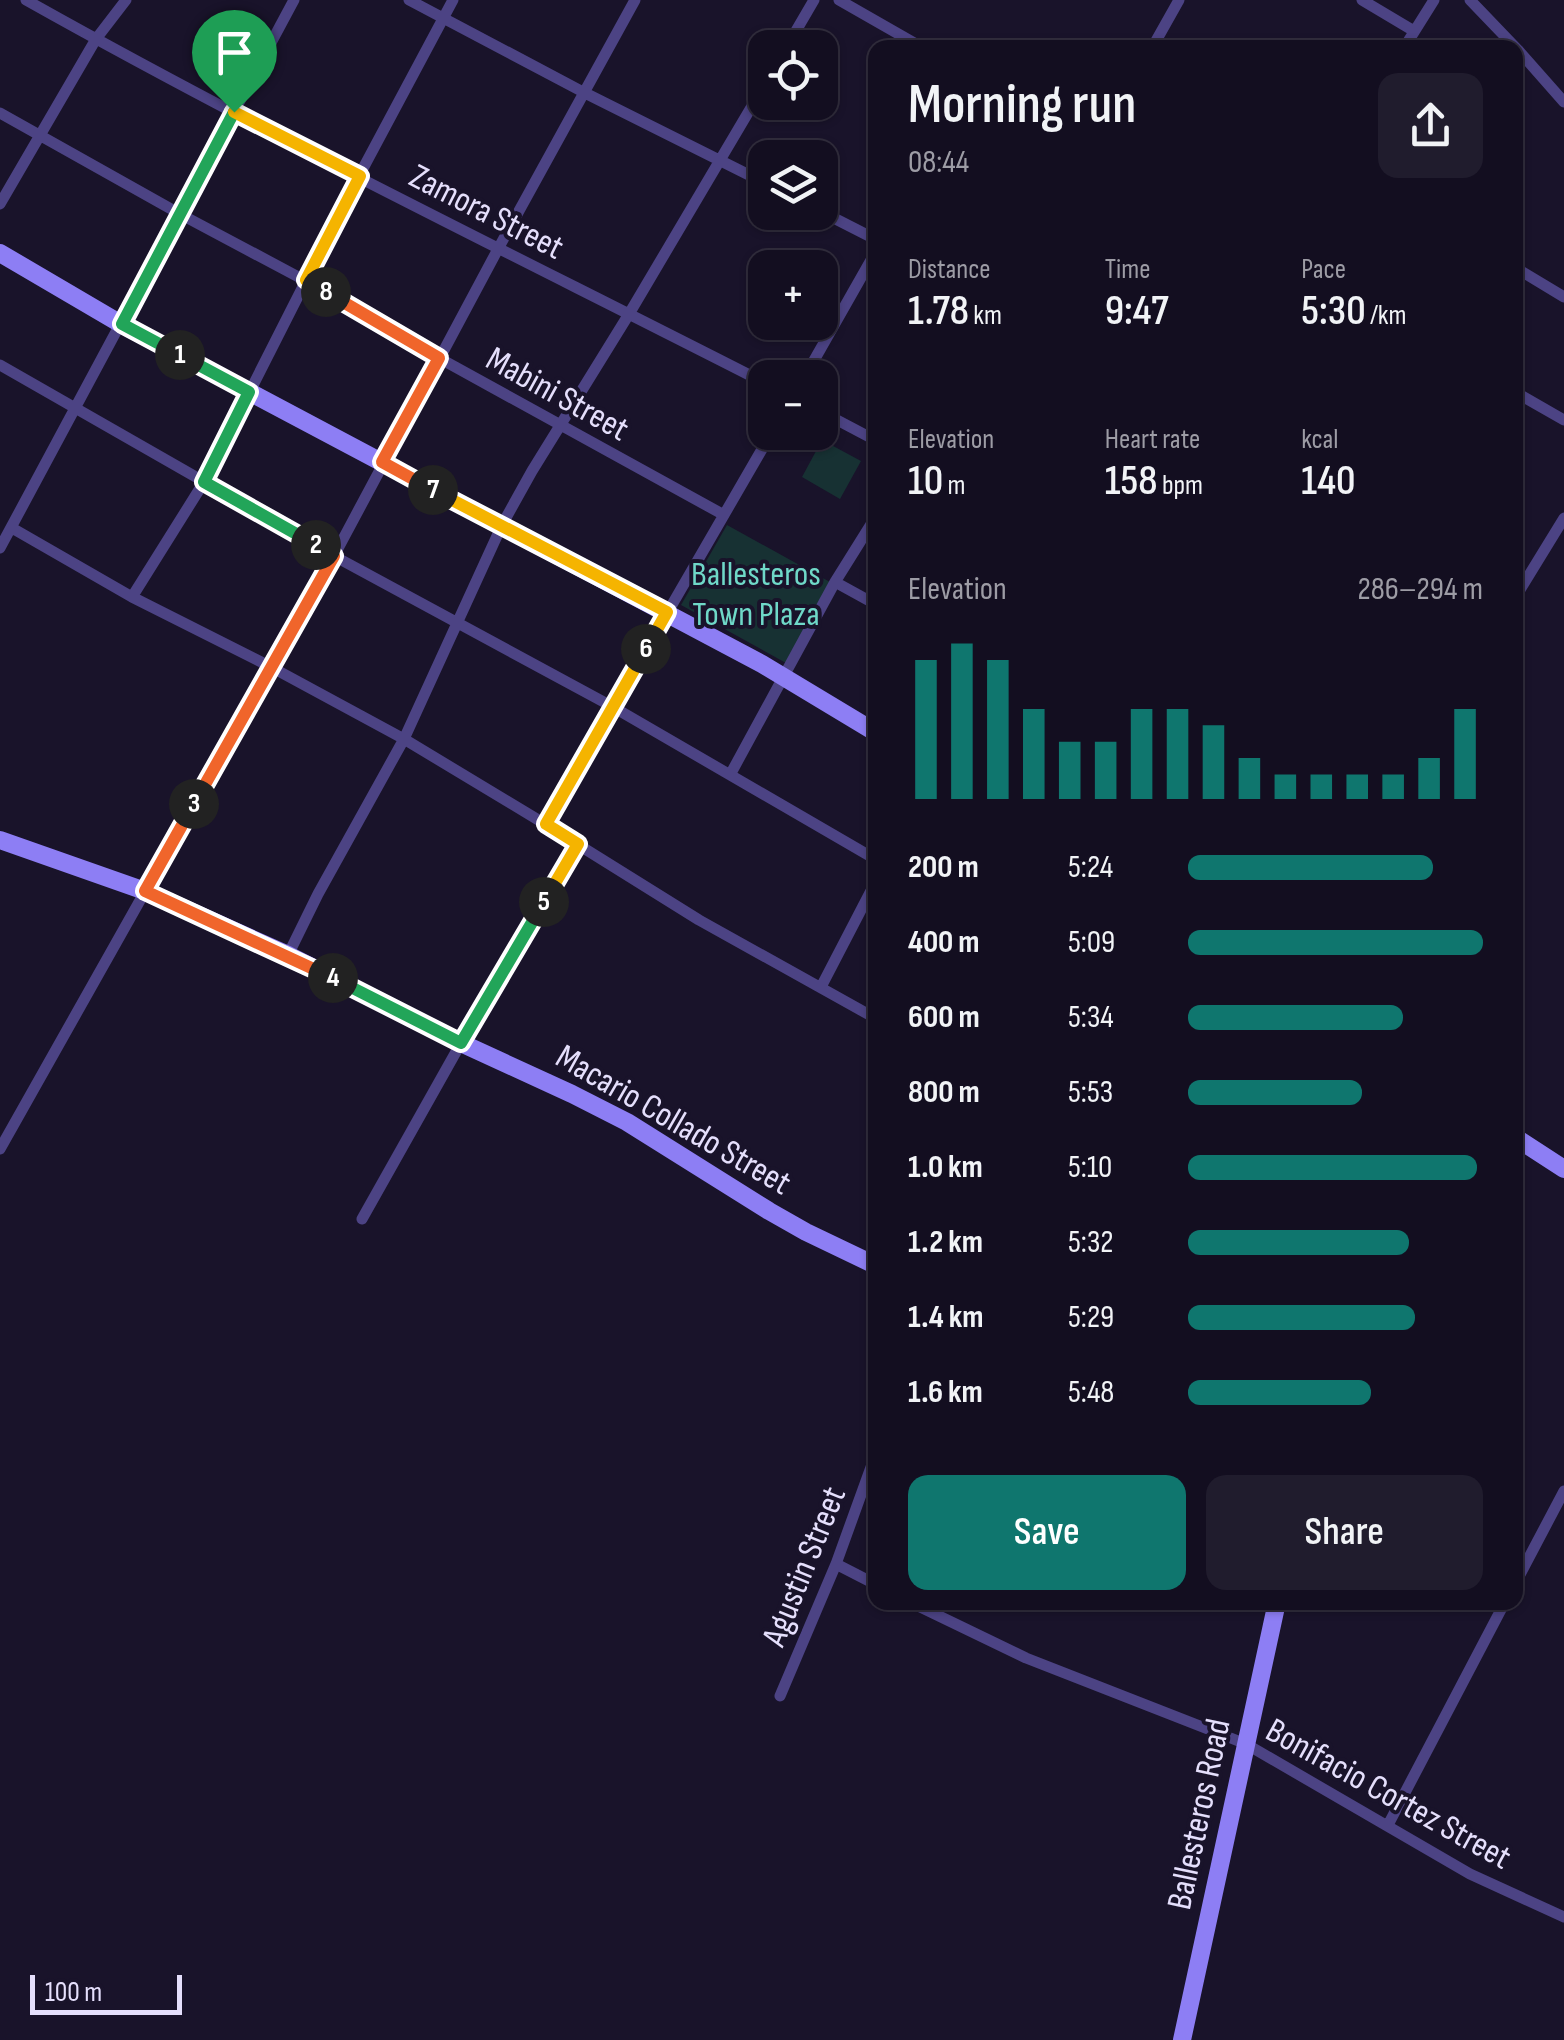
<!DOCTYPE html>
<meta charset="utf-8">
<style>
:root{--surface:#130e20;--page:#201c2d;--text:#f1f3f6;--muted:#9d9ca5;--line:#322e3e;--accent:#0f766e}
body{margin:0;font-family:"Sofia Sans Condensed",sans-serif;background:var(--page);color:var(--text);height:100vh;display:flex;flex-direction:column;font-size:38px;white-space:nowrap}
*{box-sizing:border-box;margin:0}
p{font-size:32px;color:var(--muted)}
.icon{flex:none;width:55px;height:55px;fill:none;stroke:currentColor;stroke-width:2;stroke-linecap:round;stroke-linejoin:round}
.map{position:relative;flex:1;overflow:hidden}
.drawer{position:absolute;left:868px;top:40px;width:655px;height:1570px;display:flex;flex-direction:column;background:var(--surface);border-radius:20px;box-shadow:0 2px 8px #0004,0 0 0 2px var(--line)}
.drawer>*{flex:none}
.buttons{position:absolute;left:748px;top:30px;display:grid;gap:20px}
.buttons a{display:grid;place-items:center;width:90px;height:90px;border-radius:20px;background:var(--surface);box-shadow:0 2px 8px #0004,0 0 0 2px var(--line);font-size:50px}
.scale{position:absolute;left:30px;bottom:25px;width:152px;box-sizing:border-box;padding-left:10px;border:5px solid #e5dffc;border-top:0;font-size:28px;line-height:35px;white-space:nowrap;color:#e5dffc;-webkit-text-stroke:8px #19132a;paint-order:stroke}
.pin{position:absolute;display:grid;place-items:center;width:85px;height:85px;color:#fff;margin:-102px -42px;border-radius:50% 50% 50% 0;rotate:-45deg;box-shadow:0 0 10px #0007}
.pin .icon{rotate:45deg}
.km{position:absolute;width:50px;height:50px;margin:-25px;border-radius:50%;background:#222;color:#fff;font-size:28px;line-height:50px;text-align:center}
.round{display:grid;place-items:center;flex:none;width:105px;height:105px;border-radius:20px;background:var(--page)}
.overview{display:flex;align-items:center;justify-content:space-between;height:170px;padding:0 40px}
h1{font-size:55px;font-weight:600;line-height:75px}
.figures{display:grid;grid-template-columns:repeat(3,1fr);gap:15px;height:170px;padding:10px 40px}
.figures div{display:grid;align-content:center}
.figures b{font-size:42px;font-weight:600}
.figures small{font-size:28px;font-weight:400}
.figures p{font-size:28px}
.chart{height:280px;padding:20px 40px}
.chart p{display:flex;justify-content:space-between}
.chart svg{width:100%;height:180px;margin-top:10px;stroke:var(--accent);stroke-width:6}
.primary-button{display:flex;gap:20px;margin-top:auto;padding:20px 40px}
.primary-button a{flex:1;height:115px;border-radius:20px;background:var(--accent);color:#fff;font-size:40px;font-weight:600;line-height:115px;text-align:center}
.primary-button a+a{background:var(--page);color:var(--text)}
ul{padding:0 40px;list-style:none;font-size:32px}
li{display:grid;grid-template-columns:160px 120px 1fr;align-items:center;height:75px}
li i{height:25px;border-radius:12px;background:var(--accent)}
.map>svg:first-child{display:block}
</style>
<div class="map">
<svg width="1564" height="2040" viewBox="0 0 1564 2040">
<rect width="100%" height="100%" fill="#19132a"/>
<path fill="#173133" d="M 822,440 L 861,461 L 840,499 L 802,477 Z
M 727,525 L 830,582 L 786,663 L 681,605 Z"/>
<g fill="none" stroke-linecap="round" stroke-linejoin="round">
<path stroke="#4c4384" stroke-width="11" d="M 26,0 C 268,136 518,257 765,383
M 409,0 L 585,93 L 765,183
M 839,0 L 923,48
M 1362,0 L 1414,31
M 1470,0 L 1518,50 L 1564,102
M 786,48 L 814,0
M 1152,48 L 1179,0
M 1404,48 L 1434,0
M 0,113 L 180,214 L 306,281 L 439,358 L 724,515
M 0,204 L 96,39 L 126,0
M 820,211 L 875,239
M 1516,268 L 1564,297
M 0,365 L 334,556 L 613,707 L 875,859
M 804,378 L 875,253
M 1515,392 L 1564,420
M 820,411 L 875,440
M 12,528 L 132,597 L 271,667 L 404,739 L 545,824 L 699,920 L 875,1018
M 0,548 L 294,0
M 835,582 L 875,604
M 132,597 L 204,482 L 359,176 L 453,0
M 1515,598 L 1564,518
M 730,775 L 835,582 L 875,518
M 545,824 L 772,432
M 288,955 L 318,894 L 404,739 L 502,525 L 532,471 L 629,314 L 765,84
M 821,987 L 875,883
M 0,1149 L 334,556 L 498,249 L 635,0
M 362,1219 L 461,1043 L 578,845
M 836,1564 L 875,1584
M 1515,1584 L 1564,1491
M 910,1602 L 1026,1658 L 1246,1744 L 1470,1874 L 1564,1917
M 780,1696 L 836,1564 L 875,1456
M 1388,1825 L 1505,1602"/>
<path stroke="#8d7ef4" stroke-width="18" d="M 0,253 L 121,324 L 762,664 L 875,732
M 0,840 L 145,891 L 288,955 L 461,1043 L 572,1094 L 627,1122 L 769,1211 L 806,1232 L 875,1265
M 1515,1137 L 1564,1169
M 1182,2040 L 1277,1602"/>
</g>
<g fill="none" stroke-linecap="round" stroke-linejoin="round">
<defs>
<path id="split-1" d="M 180,355 L 122,324 L 234,112"/>
<path id="split-2" d="M 180,355 L 249,392 L 204,482 L 316,545"/>
<path id="split-3" d="M 194,804 L 334,556 L 316,545"/>
<path id="split-4" d="M 194,804 L 145,891 L 333,978"/>
<path id="split-5" d="M 333,978 L 461,1043 L 544,902"/>
<path id="split-6" d="M 544,902 L 578,844 L 546,824 L 646,649"/>
<path id="split-7" d="M 433,490 L 667,612 L 646,649"/>
<path id="split-8" d="M 326,292 L 439,358 L 382,462 L 433,490"/>
<path id="split-9" d="M 234,112 L 360,176 L 306,280 L 326,292"/>
</defs>
<use href="#split-1" stroke="#fff" stroke-width="20"/>
<use href="#split-2" stroke="#fff" stroke-width="20"/>
<use href="#split-3" stroke="#fff" stroke-width="20"/>
<use href="#split-4" stroke="#fff" stroke-width="20"/>
<use href="#split-5" stroke="#fff" stroke-width="20"/>
<use href="#split-6" stroke="#fff" stroke-width="20"/>
<use href="#split-7" stroke="#fff" stroke-width="20"/>
<use href="#split-8" stroke="#fff" stroke-width="20"/>
<use href="#split-9" stroke="#fff" stroke-width="20"/>
<use href="#split-1" stroke="#22a559" stroke-width="12"/>
<use href="#split-2" stroke="#22a559" stroke-width="12"/>
<use href="#split-3" stroke="#f0652b" stroke-width="12"/>
<use href="#split-4" stroke="#f0652b" stroke-width="12"/>
<use href="#split-5" stroke="#22a559" stroke-width="12"/>
<use href="#split-6" stroke="#f5b400" stroke-width="12"/>
<use href="#split-7" stroke="#f5b400" stroke-width="12"/>
<use href="#split-8" stroke="#f0652b" stroke-width="12"/>
<use href="#split-9" stroke="#f5b400" stroke-width="12"/>
</g>
<g text-anchor="middle" stroke-width="8" stroke-linejoin="round" paint-order="stroke">
<g font-size="35" fill="#e5dffc" stroke="#19132a">
<text transform="translate(487 211) rotate(27)" y="12">Zamora Street</text>
<text transform="translate(558 393) rotate(29)" y="12">Mabini Street</text>
<text transform="translate(674 1119) rotate(30)" y="12">Macario Collado Street</text>
<text transform="translate(803 1566) rotate(-68)" y="12">Agustin Street</text>
<text transform="translate(1389 1793) rotate(29)" y="12">Bonifacio Cortez Street</text>
<text transform="translate(1198 1814) rotate(-78)" y="12">Ballesteros Road</text>
</g>
<g font-size="35" fill="#6fd8c8" stroke="#19132a">
<text x="756" y="585">Ballesteros<tspan x="756" dy="40">Town Plaza</tspan></text>
</g>
</g>
</svg>
<div class="buttons">
<a><svg class="icon" aria-label="locate" viewBox="0 0 24 24"><circle cx="12" cy="12" r="6"/><path d="M12 2v4M12 18v4M2 12h4M18 12h4"/></svg></a>
<a><svg class="icon" aria-label="layers" viewBox="0 0 24 24"><path d="M12 4l9 5-9 5-9-5zM3 14l9 5 9-5"/></svg></a>
<a>+</a>
<a>−</a>
</div>
<div class="scale">100 m</div>
<div class="pin" style="left:234px;top:112px;background:#1e9e55"><svg class="icon" aria-label="arrive" viewBox="0 0 24 24"><path d="M6 21V4h12l-3 4 3 4H6"/></svg></div>
<b class="km" style="left:180px;top:355px">1</b>
<b class="km" style="left:316px;top:545px">2</b>
<b class="km" style="left:194px;top:804px">3</b>
<b class="km" style="left:333px;top:978px">4</b>
<b class="km" style="left:544px;top:902px">5</b>
<b class="km" style="left:646px;top:649px">6</b>
<b class="km" style="left:433px;top:490px">7</b>
<b class="km" style="left:326px;top:292px">8</b>
<section class="drawer">
<div class="overview"><div><h1>Morning run</h1><p>08:44</p></div><a class="round"><svg class="icon" aria-label="share" viewBox="0 0 24 24"><path d="M12 15V3M7 8l5-5 5 5M5 13v7h14v-7"/></svg></a></div>
<div class="figures">
<div><p>Distance</p><b>1.78<small> km</small></b></div>
<div><p>Time</p><b>9:47</b></div>
<div><p>Pace</p><b>5:30<small> /km</small></b></div>
</div>
<div class="figures">
<div><p>Elevation</p><b>10<small> m</small></b></div>
<div><p>Heart rate</p><b>158<small> bpm</small></b></div>
<div><p>kcal</p><b>140</b></div>
</div>
<div class="chart"><p><span>Elevation</span>286–294 m</p>
<svg viewBox="0 0 160 44" preserveAspectRatio="none"><path d="M5 44V10M15 44V6M25 44V10M35 44V22M45 44V30M55 44V30M65 44V22M75 44V22M85 44V26M95 44V34M105 44V38M115 44V38M125 44V38M135 44V38M145 44V34M155 44V22"/></svg>
</div>
<ul>
<li><b>200 m</b>5:24<i style="width:83%"></i></li>
<li><b>400 m</b>5:09<i style="width:100%"></i></li>
<li><b>600 m</b>5:34<i style="width:73%"></i></li>
<li><b>800 m</b>5:53<i style="width:59%"></i></li>
<li><b>1.0 km</b>5:10<i style="width:98%"></i></li>
<li><b>1.2 km</b>5:32<i style="width:75%"></i></li>
<li><b>1.4 km</b>5:29<i style="width:77%"></i></li>
<li><b>1.6 km</b>5:48<i style="width:62%"></i></li>
</ul>
<div class="primary-button"><a>Save</a><a>Share</a></div>
</section>
</div>
